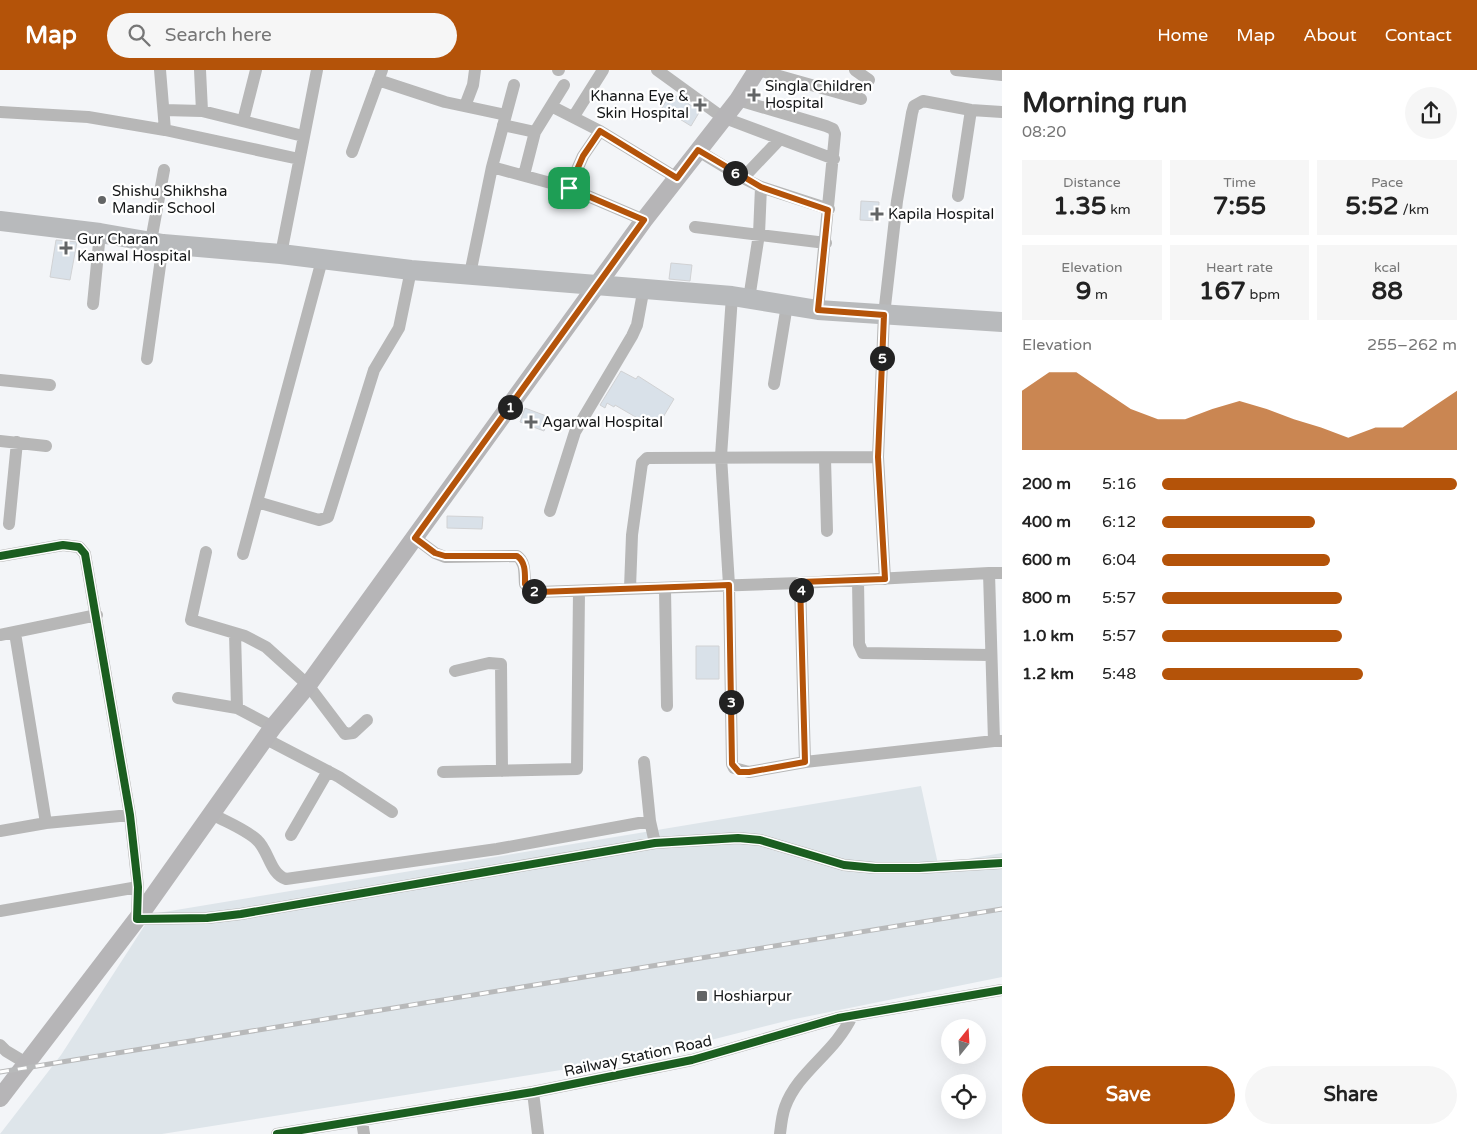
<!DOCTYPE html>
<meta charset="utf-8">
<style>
:root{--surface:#fff;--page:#f6f6f6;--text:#222;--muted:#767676;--accent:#b45309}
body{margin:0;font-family:"Varela Round",sans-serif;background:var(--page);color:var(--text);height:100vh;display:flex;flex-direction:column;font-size:19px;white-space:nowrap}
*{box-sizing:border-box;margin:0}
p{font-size:16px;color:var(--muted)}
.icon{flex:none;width:28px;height:28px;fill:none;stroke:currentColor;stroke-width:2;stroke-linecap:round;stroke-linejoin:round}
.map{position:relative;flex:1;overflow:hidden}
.sheet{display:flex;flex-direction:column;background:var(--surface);width:475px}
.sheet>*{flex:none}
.needle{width:32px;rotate:18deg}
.tools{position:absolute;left:941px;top:949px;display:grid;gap:10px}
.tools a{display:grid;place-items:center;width:45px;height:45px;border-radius:50%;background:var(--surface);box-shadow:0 5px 20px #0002;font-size:25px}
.pin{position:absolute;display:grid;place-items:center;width:42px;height:42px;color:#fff;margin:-21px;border-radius:10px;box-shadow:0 2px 8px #0006}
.km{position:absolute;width:25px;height:25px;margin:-12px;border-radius:50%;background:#222;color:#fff;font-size:14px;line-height:25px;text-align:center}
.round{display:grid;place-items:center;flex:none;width:52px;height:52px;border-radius:26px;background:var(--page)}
.overview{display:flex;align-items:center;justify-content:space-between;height:85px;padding:0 20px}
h1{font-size:28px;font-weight:800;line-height:38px}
.metrics{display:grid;grid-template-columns:repeat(3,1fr);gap:8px;height:85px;padding:5px 20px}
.metrics div{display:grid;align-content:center;border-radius:0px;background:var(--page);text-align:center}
.metrics b{font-size:25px;font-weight:800}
.metrics small{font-size:14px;font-weight:400}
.metrics p{font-size:14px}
.chart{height:140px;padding:10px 20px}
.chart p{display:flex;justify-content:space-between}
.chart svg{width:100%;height:90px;margin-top:5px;fill:var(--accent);opacity:.7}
.cta{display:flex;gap:10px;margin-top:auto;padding:10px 20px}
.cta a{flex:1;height:58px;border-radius:30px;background:var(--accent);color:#fff;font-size:20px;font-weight:800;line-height:58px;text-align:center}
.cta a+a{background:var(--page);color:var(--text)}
ul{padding:0 20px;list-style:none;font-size:16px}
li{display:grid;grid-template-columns:80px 60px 1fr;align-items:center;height:38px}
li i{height:12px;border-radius:6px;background:var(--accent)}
header{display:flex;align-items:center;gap:30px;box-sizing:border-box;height:70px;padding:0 25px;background:var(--accent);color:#fff}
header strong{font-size:24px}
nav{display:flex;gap:28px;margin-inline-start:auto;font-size:18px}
.search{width:350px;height:45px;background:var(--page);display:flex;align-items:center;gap:12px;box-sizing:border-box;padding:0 18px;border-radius:28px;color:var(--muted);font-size:19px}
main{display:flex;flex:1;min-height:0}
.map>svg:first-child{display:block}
</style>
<header>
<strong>Map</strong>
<div class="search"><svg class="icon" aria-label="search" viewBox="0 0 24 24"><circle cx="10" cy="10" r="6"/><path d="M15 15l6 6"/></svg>Search here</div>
<nav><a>Home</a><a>Map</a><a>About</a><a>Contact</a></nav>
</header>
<main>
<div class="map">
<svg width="1002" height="1064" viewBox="0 0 1002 1064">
<rect width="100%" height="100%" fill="#f3f5f8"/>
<path fill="#dee5ea" d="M 921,716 L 938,794 L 1002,783 L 1002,907 L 790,950 L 648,986 L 162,1064 L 0,1064 L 61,985 L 152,844 Z"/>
<path fill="#d9e1e9" stroke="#d1d2d4" d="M 671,23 L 700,41 L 691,56 L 662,38 Z
M 861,131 L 879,132 L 878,151 L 860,150 Z
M 56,170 L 77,172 L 70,210 L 50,207 Z
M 671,193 L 692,195 L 690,211 L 669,209 Z
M 621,301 L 636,309 L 638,306 L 674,329 L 656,359 L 615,335 L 614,337 L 607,333 L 605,338 L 600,335 Z
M 525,338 L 549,347 L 544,361 L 520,352 Z
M 447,446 L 483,447 L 482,459 L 447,458 Z
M 696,576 L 719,576 L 719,609 L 696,609 Z"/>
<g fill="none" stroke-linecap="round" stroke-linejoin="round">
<path stroke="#b7b7b7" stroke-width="12" d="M 200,0 L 202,41
M 558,0 L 559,0
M 657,0 L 722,47 L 834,89
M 758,0 L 861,29
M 855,0 L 869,10
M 956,0 L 1002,5
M 378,10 L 445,32 L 506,45
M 738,30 L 826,56 L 833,59 L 835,64 L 818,240
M 465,36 L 473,15 L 475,0
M 551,36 L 600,61 L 677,108
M 164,40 L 202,41 L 303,66
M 0,42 L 88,47 L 165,60 L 160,0
M 574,46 L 603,0
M 243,51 L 256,0
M 503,55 L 535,62 L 564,15
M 165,60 L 299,89
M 697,80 L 743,108 L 779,70
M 352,82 L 382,0
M 492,97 L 569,118 L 644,150
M 524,105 L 535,62
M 743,108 L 761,117 L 829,139
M 569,118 L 583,86 L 600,61
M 958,126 L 971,40
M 695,157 L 826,173
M 151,171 L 164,100
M 281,184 L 317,0
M 470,204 L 492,97 L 514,15
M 732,226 L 721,386 L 729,515 L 732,694 L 734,698 L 749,702 L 805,692 L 994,671
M 749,229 L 759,164 L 761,117
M 93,234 L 100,163
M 147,289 L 163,174
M 0,310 L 50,315
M 774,314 L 787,235
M 0,371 L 46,376
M 825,389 L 827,461
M 257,432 L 319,450 L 328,447 L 374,300 L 399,258 L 411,200
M 550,441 L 575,362 L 632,266 L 637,255 L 644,217
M 9,454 L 17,372
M 415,468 L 435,483 L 445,487 L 517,486 C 526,492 524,504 525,514 L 532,521 L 539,522 L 800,513
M 206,482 L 191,550 L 245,566 L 266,577 L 308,615 L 345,664 L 353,663 L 367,650
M 243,484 L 322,190
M 0,486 L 63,475 L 79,477 L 85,484 L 130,745 L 138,817 L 137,849 L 207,848 L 241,844 L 655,773 L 738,768 L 760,770 L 844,795 L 875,798 L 919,798 L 1002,793
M 989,503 L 1002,503
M 885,509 L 878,387 L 884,245 L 897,131 L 912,43 L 914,36 L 923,31 L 971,40 L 1002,42
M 858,510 L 859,574 L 863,583 L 990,585
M 630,518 L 632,465 L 641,400 L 642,393 L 647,388 L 878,387
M 665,519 L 667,636
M 15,563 L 46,753
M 235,563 L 237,638
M 0,565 L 97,545
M 455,601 L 489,593 L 501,594 L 502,701
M 178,628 L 237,638 L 273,657
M 266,669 L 339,707 L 392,742
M 644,692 L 650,751 L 655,773
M 805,692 L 800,513 L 989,503 L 994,671 L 1001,671
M 443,702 L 577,699 L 579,522
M 212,744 C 226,752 245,759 257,770 C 269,781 270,804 286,809 L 497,779 L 650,751
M 0,761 L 46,753 L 130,745
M 291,765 L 328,701
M 0,841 L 138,817
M 0,975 L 6,981 L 26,993
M 533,1022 L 538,1064
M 362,1051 L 364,1064
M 277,1064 L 533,1022 L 692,990 L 838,948 L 1002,920
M 780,1064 C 781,1055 782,1045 785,1037 C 798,1001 835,983 852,946"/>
<path stroke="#b6b5b7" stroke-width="18" d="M 0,1028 L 137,849 L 273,657 L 308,615 L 644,150 L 738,30 L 757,0"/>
<path stroke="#b8babc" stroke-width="20" d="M 0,151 L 100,163 L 163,174 L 281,184 L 411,200 L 732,226 L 818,240 L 1002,252"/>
<defs>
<path id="rail" d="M 0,1002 L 1002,839"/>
</defs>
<use href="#rail" stroke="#b8b9ba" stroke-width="5"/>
<use href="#rail" stroke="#fff" stroke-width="3" stroke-dasharray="9" stroke-linecap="butt"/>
<defs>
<path id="cycleway" d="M 0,486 L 63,475 L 79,477 L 85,484 L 130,745 L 138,817 L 137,849 L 207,848 L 241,844 L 655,773 L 738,768 L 760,770 L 844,795 L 875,798 L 919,798 L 1002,793
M 277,1064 L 533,1022 L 692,990 L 838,948 L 1002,920"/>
</defs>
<use href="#cycleway" stroke="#fff" stroke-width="11"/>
<use href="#cycleway" stroke="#1b5e20" stroke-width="8"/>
</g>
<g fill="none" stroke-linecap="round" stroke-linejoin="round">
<defs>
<path id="route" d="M 600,61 L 677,108 L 698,80 L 761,117 L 828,140 L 818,240 L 884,245 L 878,387 L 885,509 L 800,512 L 805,692 L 749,702 L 739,702 L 732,694 L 729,515 L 539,522 L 532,521 L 525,514 C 525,504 526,492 517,486 L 445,486 L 435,483 L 415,468 L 644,150 L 569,118 L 583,86 Z"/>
</defs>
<use href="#route" stroke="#fff" stroke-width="10"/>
<use href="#route" stroke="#b45309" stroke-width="6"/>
</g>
<g fill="#636566" stroke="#fff" stroke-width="2">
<path d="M751.5 17.5h5v5h5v5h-5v5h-5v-5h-5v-5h5z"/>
<path d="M697.5 27.5h5v5h5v5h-5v5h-5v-5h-5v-5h5z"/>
<circle cx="102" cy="130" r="5"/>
<path d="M874.5 136.5h5v5h5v5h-5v5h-5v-5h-5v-5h5z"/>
<path d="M63.5 170.5h5v5h5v5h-5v5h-5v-5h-5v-5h5z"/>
<path d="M528.5 344.5h5v5h5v5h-5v5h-5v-5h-5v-5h5z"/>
<rect x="696" y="920" width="12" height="12" rx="2.5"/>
</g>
<g text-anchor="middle" stroke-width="4.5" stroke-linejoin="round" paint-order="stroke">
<g font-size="15" fill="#151718" stroke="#fff" text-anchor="start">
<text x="765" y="21">Singla Children<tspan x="765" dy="17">Hospital</tspan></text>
<text x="689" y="31" text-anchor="end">Khanna Eye &amp;<tspan x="689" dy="17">Skin Hospital</tspan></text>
<text x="112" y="126">Shishu Shikhsha<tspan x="112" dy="17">Mandir School</tspan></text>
<text x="888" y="149">Kapila Hospital</text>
<text x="77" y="174">Gur Charan<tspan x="77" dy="17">Kanwal Hospital</tspan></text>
<text x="542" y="357">Agarwal Hospital</text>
<text x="713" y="931">Hoshiarpur</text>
</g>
<g font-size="15" fill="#151718" stroke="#fff">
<text transform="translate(638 986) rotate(-12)" y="5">Railway Station Road</text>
</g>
</g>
</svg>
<div class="tools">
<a><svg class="needle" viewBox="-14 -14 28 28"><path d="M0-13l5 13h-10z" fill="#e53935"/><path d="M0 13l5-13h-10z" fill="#767676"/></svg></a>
<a><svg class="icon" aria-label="locate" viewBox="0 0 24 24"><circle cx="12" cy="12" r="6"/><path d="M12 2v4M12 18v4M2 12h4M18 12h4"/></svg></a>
</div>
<div class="pin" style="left:569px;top:118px;background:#1e9e55"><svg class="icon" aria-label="arrive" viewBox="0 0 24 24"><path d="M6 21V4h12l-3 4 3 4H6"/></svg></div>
<b class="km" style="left:510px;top:337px">1</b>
<b class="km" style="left:534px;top:521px">2</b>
<b class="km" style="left:731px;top:632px">3</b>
<b class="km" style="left:801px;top:520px">4</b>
<b class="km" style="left:882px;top:288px">5</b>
<b class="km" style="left:735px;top:103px">6</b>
</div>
<section class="sheet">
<div class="overview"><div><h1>Morning run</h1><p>08:20</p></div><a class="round"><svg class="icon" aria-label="share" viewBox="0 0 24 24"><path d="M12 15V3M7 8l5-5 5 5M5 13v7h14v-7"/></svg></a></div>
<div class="metrics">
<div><p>Distance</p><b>1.35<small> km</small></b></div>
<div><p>Time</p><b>7:55</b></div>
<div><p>Pace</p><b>5:52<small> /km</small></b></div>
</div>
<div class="metrics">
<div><p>Elevation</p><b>9<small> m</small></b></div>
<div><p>Heart rate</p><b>167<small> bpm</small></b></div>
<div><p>kcal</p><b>88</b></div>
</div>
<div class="chart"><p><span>Elevation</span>255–262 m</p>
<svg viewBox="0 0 160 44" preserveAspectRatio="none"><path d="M0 44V15L10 6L20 6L30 15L40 24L50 29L60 29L70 24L80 20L90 24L100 29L110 33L120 38L130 33L140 33L150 24L160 15V44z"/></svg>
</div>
<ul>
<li><b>200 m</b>5:16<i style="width:100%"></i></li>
<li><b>400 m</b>6:12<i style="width:52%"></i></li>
<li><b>600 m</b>6:04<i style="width:57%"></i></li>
<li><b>800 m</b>5:57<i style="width:61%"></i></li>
<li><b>1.0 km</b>5:57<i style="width:61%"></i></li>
<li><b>1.2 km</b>5:48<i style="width:68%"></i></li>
</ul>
<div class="cta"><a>Save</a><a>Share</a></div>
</section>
</main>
